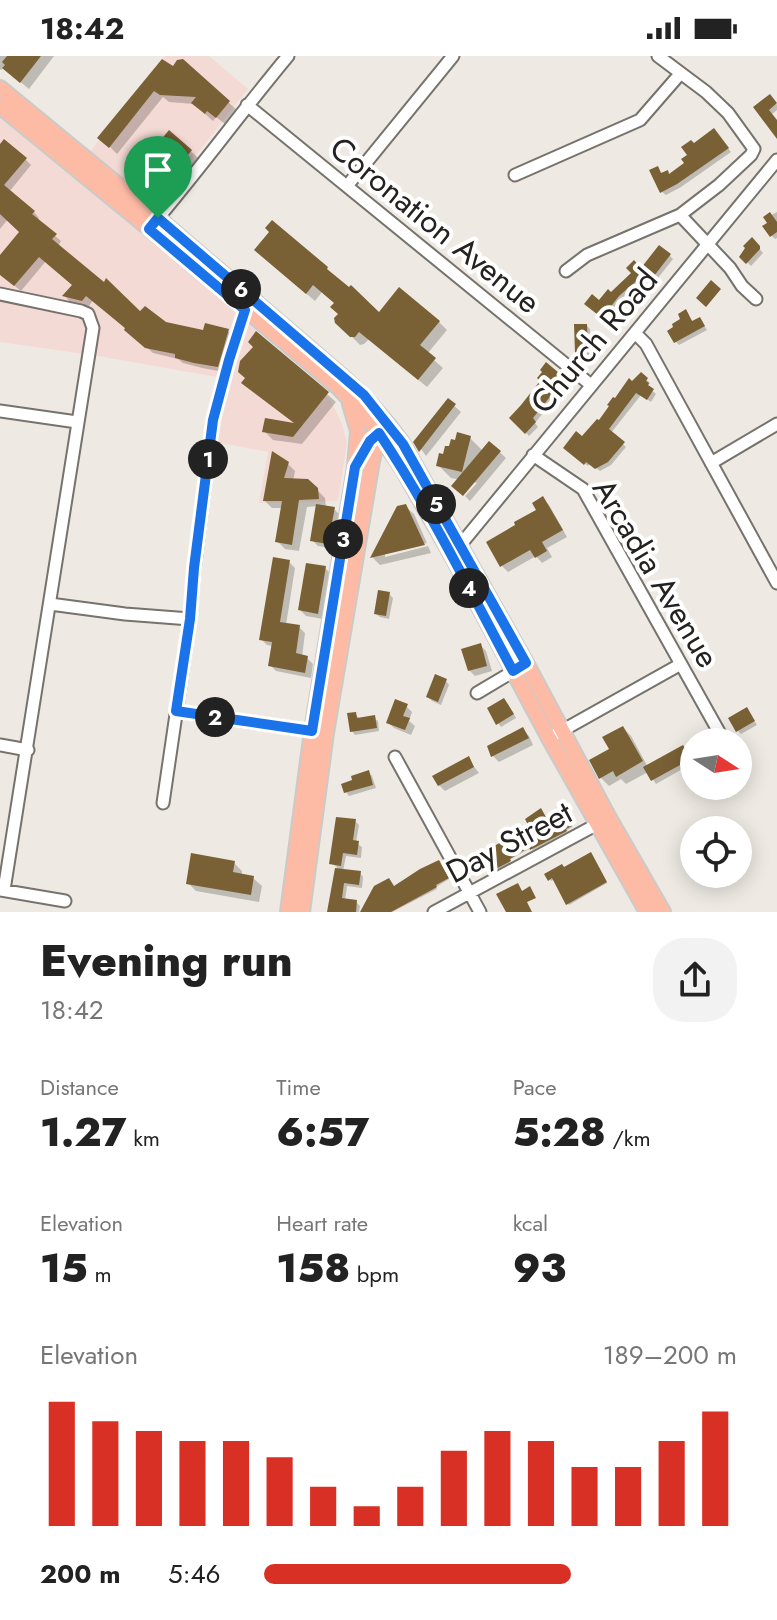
<!DOCTYPE html>
<meta charset="utf-8">
<style>
:root{--surface:#fff;--page:#f2f2f2;--text:#222;--muted:#767676;--accent:#d93025}
body{margin:0;font-family:Jost,sans-serif;background:var(--page);color:var(--text);height:100vh;display:flex;flex-direction:column;font-size:30px;white-space:nowrap}
*{box-sizing:border-box;margin:0}
p{font-size:26px;color:var(--muted)}
.icon{flex:none;width:44px;height:44px;fill:none;stroke:currentColor;stroke-width:2;stroke-linecap:round;stroke-linejoin:round}
.map{position:relative;height:856px;overflow:hidden}
.side{display:flex;flex-direction:column;background:var(--surface);flex:1}
.side>*{flex:none}
.needle{width:52px;rotate:102deg}
.controls{position:absolute;left:680px;top:672px;display:grid;gap:16px}
.controls a{display:grid;place-items:center;width:72px;height:72px;border-radius:50%;background:var(--surface);box-shadow:0 4px 20px #0003;font-size:40px}
.pin{position:absolute;display:grid;place-items:center;width:68px;height:68px;color:#fff;margin:-82px -34px;border-radius:50% 50% 50% 0;rotate:-45deg;box-shadow:0 0 8px #0007}
.pin .icon{rotate:45deg}
.km{position:absolute;width:40px;height:40px;margin:-20px;border-radius:50%;background:#222;color:#fff;font-size:22px;line-height:40px;text-align:center}
.round{display:grid;place-items:center;flex:none;width:84px;height:84px;border-radius:32px;background:var(--page)}
.headline{display:flex;align-items:center;justify-content:space-between;height:136px;padding:0 40px}
h1{font-size:44px;font-weight:800;line-height:60px}
.stats{display:grid;grid-template-columns:repeat(3,1fr);gap:12px;height:136px;padding:8px 40px}
.stats div{display:grid;align-content:center}
.stats b{font-size:40px;font-weight:800}
.stats small{font-size:22px;font-weight:400}
.stats p{font-size:22px}
.chart{height:224px;padding:16px 40px}
.chart p{display:flex;justify-content:space-between}
.chart svg{width:100%;height:144px;margin-top:8px;stroke:var(--accent);stroke-width:6}
ul{padding:0 40px;list-style:none;font-size:26px}
li{display:grid;grid-template-columns:128px 96px 1fr;align-items:center;height:60px}
li i{height:20px;border-radius:10px;background:var(--accent)}
.status{display:flex;justify-content:space-between;align-items:center;height:56px;padding:0 40px;background:var(--surface);direction:ltr}
.status svg{height:22px;fill:currentColor}
.map>svg:first-child{display:block}
</style>
<div class="status"><b>18:42</b><svg viewBox="0 0 49 12"><path d="M0 12V9h3v3zM5 12V6h3v6zM10 12V3h3v9zM15 12V0h3v12zM26 1h20v11H26zM47 4h2v5h-2z"/></svg></div>
<div class="map">
<svg width="777" height="856" viewBox="0 0 777 856">
<rect width="100%" height="100%" fill="#eeeae3"/>
<path fill="#f4dad4" d="M 165,0 L 209,0 L 248,33 L 155,151 L 89,97 Z
M 0,61 L 248,266 L 331,345 L 342,368 L 347,386 L 338,445 L 259,447 L 268,396 L 215,386 L 228,323 L 98,300 L 0,286 Z"/>
<path fill="#0003" d="M 0,0 L 54,0 L 29,33 L 3,12 L 1,14 L 0,13 Z
M 182,6 L 237,54 L 225,68 L 216,61 L 213,65 L 194,48 L 169,46 L 163,41 L 117,98 L 100,81 Z
M 770,40 L 777,49 L 777,54 L 771,59 L 777,66 L 777,79 L 756,51 Z
M 717,78 L 731,96 L 681,131 L 666,139 L 662,136 L 657,112 L 663,119 L 670,120 L 687,107 L 694,89 Z
M 0,91 L 25,103 L 31,109 L 9,136 L 34,156 L 39,162 L 37,164 L 61,185 L 58,190 L 140,258 L 165,268 L 204,276 L 228,275 L 234,281 L 224,316 L 202,312 L 183,307 L 178,303 L 153,297 L 93,244 L 89,250 L 70,246 L 65,240 L 74,229 L 46,205 L 21,235 L 0,218 L 0,202 L 21,176 L 8,163 L 0,173 Z
M 191,95 L 199,103 L 169,140 L 147,122 Z
M 777,156 L 777,182 L 775,183 L 772,180 L 770,167 L 766,162 Z
M 752,184 L 763,197 L 751,210 L 742,201 Z
M 669,199 L 673,203 L 658,222 L 653,217 L 623,244 L 607,264 L 590,252 Z
M 264,202 L 379,259 L 439,266 L 447,274 L 427,298 L 443,312 L 427,331 L 369,283 L 364,288 L 360,289 L 337,266 L 340,259 L 336,247 L 322,236 L 315,245 Z
M 686,256 L 693,266 L 700,263 L 707,274 L 679,289 L 675,285 Z
M 587,270 L 590,273 L 591,300 L 581,300 L 577,297 Z
M 547,309 L 567,327 L 535,367 L 538,371 L 529,380 L 512,362 L 542,325 Z
M 641,319 L 650,327 L 648,330 L 650,333 L 656,338 L 651,346 L 641,339 L 611,377 L 626,391 L 611,409 L 600,415 L 590,407 L 588,410 L 569,395 L 583,383 Z
M 248,322 L 327,338 L 336,346 L 302,388 L 273,384 L 264,375 L 297,369 Z
M 448,344 L 461,356 L 426,400 L 416,386 Z
M 470,382 L 483,395 L 490,387 L 506,402 L 470,445 L 465,440 L 477,427 L 451,422 L 438,409 Z
M 287,407 L 295,415 L 293,425 L 317,434 L 325,442 L 326,452 L 334,453 L 340,459 L 334,493 L 318,490 L 312,484 L 318,450 L 307,451 L 299,495 L 285,493 L 277,485 L 283,452 L 272,452 L 265,445 Z
M 543,443 L 549,449 L 567,481 L 547,492 L 552,501 L 542,507 L 536,500 L 508,516 L 502,510 L 539,455 Z
M 405,450 L 414,458 L 427,487 L 385,497 L 385,501 L 428,490 L 431,497 L 380,509 L 373,502 L 398,452 Z
M 289,506 L 295,512 L 286,569 L 299,571 L 305,577 L 302,601 L 307,602 L 313,608 L 311,622 L 276,615 L 270,609 L 273,590 L 267,589 L 261,583 Z
M 325,512 L 331,518 L 323,563 L 306,560 L 300,554 Z
M 389,538 L 393,542 L 389,563 L 380,561 L 376,558 Z
M 480,589 L 486,595 L 492,615 L 475,620 L 469,614 Z
M 446,625 L 449,629 L 441,649 L 432,645 L 428,641 Z
M 508,648 L 516,662 L 501,671 L 498,667 Z
M 406,650 L 412,656 L 409,665 L 415,670 L 411,679 L 394,672 L 388,666 Z
M 747,654 L 757,669 L 741,678 L 738,675 Z
M 355,658 L 359,662 L 374,662 L 378,665 L 379,675 L 355,679 L 352,675 Z
M 623,672 L 631,680 L 648,711 L 683,691 L 693,707 L 656,728 L 648,716 L 626,728 L 621,723 L 609,730 L 601,722 L 611,694 Z
M 523,674 L 529,680 L 533,689 L 499,706 L 493,700 L 489,691 Z
M 468,703 L 479,717 L 445,735 L 439,729 Z
M 368,716 L 372,720 L 376,732 L 349,740 L 346,736 Z
M 566,756 L 572,771 L 566,775 L 567,776 L 533,794 L 531,792 L 509,804 L 511,807 L 490,817 L 486,810 L 482,811 L 547,765 Z
M 355,765 L 359,769 L 356,787 L 362,791 L 361,802 L 346,800 L 343,815 L 360,817 L 363,821 L 362,832 L 347,830 L 345,845 L 356,846 L 360,850 L 359,856 L 329,856 L 337,811 L 331,807 Z
M 592,800 L 607,827 L 569,849 L 555,823 L 551,825 L 547,819 L 564,813 Z
M 234,807 L 242,815 L 242,820 L 253,822 L 262,830 L 259,846 L 196,835 L 188,827 Z
M 440,808 L 449,823 L 436,831 L 437,833 L 392,856 L 362,856 Z"/>
<path fill="#7a6035" d="M 7,0 L 41,0 L 20,27 L 2,12 L 5,9 L 2,6 Z
M 162,3 L 173,10 L 177,4 L 183,3 L 230,45 L 216,62 L 207,55 L 205,58 L 191,47 L 196,41 L 160,39 L 154,35 L 109,92 L 97,82 Z
M 770,38 L 777,47 L 769,54 L 777,64 L 777,83 L 753,51 Z
M 714,72 L 729,92 L 677,128 L 660,137 L 649,114 L 658,110 L 661,117 L 668,114 L 669,118 L 684,107 L 681,103 L 687,99 L 681,91 L 691,84 L 694,87 Z
M 169,74 L 192,94 L 159,133 L 136,114 Z
M 4,83 L 27,102 L 4,129 L 35,155 L 32,158 L 57,178 L 52,183 L 104,226 L 106,222 L 140,255 L 145,250 L 166,266 L 203,274 L 205,267 L 229,273 L 218,311 L 194,307 L 175,302 L 175,298 L 145,292 L 124,274 L 125,272 L 86,240 L 82,245 L 62,240 L 72,229 L 39,201 L 14,230 L 0,219 L 0,199 L 19,176 L 0,158 L 0,88 Z
M 770,156 L 777,166 L 777,176 L 770,181 L 762,170 L 767,167 L 763,161 Z
M 272,164 L 328,211 L 327,213 L 349,231 L 351,229 L 379,256 L 399,231 L 440,265 L 420,289 L 436,302 L 418,324 L 359,276 L 355,281 L 350,281 L 335,267 L 334,262 L 338,258 L 330,251 L 334,247 L 313,229 L 306,238 L 254,194 L 269,176 L 265,172 Z
M 752,181 L 760,190 L 760,193 L 746,208 L 739,201 L 745,192 L 743,190 Z
M 659,189 L 671,198 L 654,220 L 648,215 L 619,240 L 602,262 L 584,248 L 592,238 L 599,244 L 608,233 L 611,236 L 631,217 L 626,212 L 634,204 L 641,212 Z
M 711,224 L 721,233 L 706,251 L 696,242 Z
M 686,253 L 692,265 L 700,261 L 705,270 L 674,287 L 667,275 L 673,271 L 672,268 L 680,263 L 678,258 Z
M 574,268 L 587,268 L 588,297 L 575,297 Z
M 256,275 L 329,336 L 293,381 L 262,376 L 265,362 L 294,367 L 241,327 L 245,322 L 238,316 L 240,305 L 253,291 L 248,286 Z
M 546,306 L 565,322 L 533,362 L 536,366 L 525,378 L 509,362 L 521,349 L 540,325 L 537,322 L 542,316 L 540,314 Z
M 641,316 L 648,322 L 646,325 L 649,327 L 648,329 L 654,333 L 647,344 L 636,337 L 609,373 L 625,386 L 608,406 L 595,413 L 586,406 L 584,409 L 563,392 L 576,375 L 582,380 L 597,363 L 599,364 L 609,350 L 607,349 L 613,341 L 615,342 L 629,322 L 632,325 Z
M 448,342 L 456,348 L 419,396 L 413,386 Z
M 457,376 L 471,380 L 462,416 L 436,410 L 439,397 L 443,398 L 445,390 L 449,390 L 451,383 L 455,384 Z
M 489,385 L 501,395 L 463,440 L 451,430 Z
M 272,395 L 289,406 L 284,422 L 308,423 L 318,432 L 319,443 L 299,444 L 292,489 L 275,486 L 282,445 L 263,445 Z
M 543,440 L 563,474 L 542,486 L 547,495 L 535,502 L 530,494 L 500,511 L 486,486 L 515,469 L 514,466 L 536,454 L 532,447 Z
M 316,448 L 335,451 L 328,488 L 310,485 Z
M 406,448 L 425,489 L 370,502 L 397,450 Z
M 273,501 L 290,504 L 280,566 L 300,569 L 296,597 L 308,600 L 305,617 L 268,610 L 272,586 L 259,584 Z
M 306,507 L 326,510 L 318,558 L 298,554 Z
M 378,534 L 390,536 L 386,560 L 374,558 Z
M 481,587 L 487,610 L 468,615 L 461,593 Z
M 435,618 L 447,623 L 438,646 L 426,641 Z
M 504,642 L 514,658 L 496,669 L 487,652 Z
M 395,643 L 408,648 L 403,660 L 410,662 L 405,674 L 386,667 Z
M 747,651 L 755,665 L 736,676 L 728,662 Z
M 356,656 L 357,662 L 375,659 L 377,672 L 350,676 L 347,657 Z
M 623,670 L 643,705 L 616,721 L 613,715 L 599,723 L 589,704 L 609,693 L 602,681 Z
M 523,671 L 529,682 L 491,701 L 487,690 Z
M 683,689 L 691,703 L 651,725 L 643,711 Z
M 469,700 L 474,711 L 438,730 L 432,720 Z
M 369,714 L 373,729 L 344,737 L 341,728 L 352,724 L 351,720 Z
M 541,752 L 547,763 L 565,753 L 572,770 L 566,773 L 567,775 L 530,794 L 529,791 L 510,803 L 511,805 L 488,817 L 484,810 L 480,812 L 474,801 L 529,771 L 525,763 Z
M 336,761 L 356,763 L 353,784 L 359,785 L 357,799 L 343,797 L 341,810 L 329,808 Z
M 591,796 L 607,826 L 566,849 L 552,822 L 548,825 L 544,818 L 562,808 L 564,811 Z
M 191,797 L 235,805 L 233,816 L 254,820 L 251,839 L 186,828 Z
M 439,804 L 449,822 L 436,829 L 437,831 L 391,856 L 360,856 L 374,830 L 389,822 L 394,830 L 420,813 Z
M 335,812 L 361,815 L 359,829 L 344,827 L 342,842 L 357,844 L 356,856 L 327,856 Z
M 518,827 L 522,835 L 530,830 L 536,842 L 527,846 L 532,856 L 506,856 L 496,838 Z"/>
<g fill="none" stroke-linecap="round" stroke-linejoin="round">
<defs>
<path id="minor" d="M 658,0 L 706,36 L 728,57 L 754,93 L 751,99 L 719,129 L 680,159 L 730,212 L 742,230 L 756,243
M 247,49 L 591,329
M 515,119 L 640,64 L 680,18
M 347,130 L 453,0
M 153,168 C 200,113 242,55 288,0
M 566,215 L 587,199 L 680,159
M 0,238 L 81,255 L 88,258 L 93,272 L 4,834
M 635,277 L 646,288 L 777,527
M 0,355 L 77,366
M 533,399 L 583,433 L 719,676
M 711,407 L 777,368
M 457,493 L 777,104
M 50,548 L 125,558 L 190,563
M 477,637 L 519,612
M 176,655 L 318,676
M 549,682 L 681,608
M 0,689 L 28,694
M 395,701 L 480,856
M 163,747 L 190,563 L 194,515 L 213,364 L 229,304 L 245,254
M 0,834 L 65,845
M 434,856 L 603,765"/>
<path id="major" d="M 0,32 L 158,162 L 343,321 C 366,341 385,363 403,388 L 526,607 L 609,762 L 663,856
M 0,50 L 162,183 L 338,331 L 372,367 L 402,412 L 451,498 L 549,682 L 647,856
M 288,856 L 312,675 L 355,411 L 358,375 L 350,348
M 302,856 L 326,677 L 372,405 L 379,377"/>
</defs>
<use href="#minor" stroke="#76726c" stroke-width="15"/>
<use href="#major" stroke="#cacac9" stroke-width="18"/>
<use href="#minor" stroke="#fff" stroke-width="11"/>
<use href="#major" stroke="#fdbba6" stroke-width="14"/>
</g>
<g fill="none" stroke-linecap="round" stroke-linejoin="round">
<defs>
<path id="route" d="M 158,162 L 364,339 L 403,388 L 526,607 L 513,615 C 470,535 430,453 379,377 L 370,385 L 355,411 L 312,675 L 176,655 L 190,563 L 194,512 L 213,364 L 229,304 L 245,254 L 149,173 Z"/>
</defs>
<use href="#route" stroke="#fff" stroke-width="16"/>
<use href="#route" stroke="#1a73e8" stroke-width="10"/>
</g>
<g text-anchor="middle" stroke-width="8" stroke-linejoin="round" paint-order="stroke">
<g font-size="32" fill="#242220" stroke="#fff">
<text transform="translate(435 169) rotate(39)" y="11">Coronation Avenue</text>
<text transform="translate(594 285) rotate(-50)" y="11">Church Road</text>
<text transform="translate(656 517) rotate(59)" y="11">Arcadia Avenue</text>
<text transform="translate(509 786) rotate(-28)" y="11">Day Street</text>
</g>
</g>
</svg>
<div class="controls">
<a><svg class="needle" viewBox="-14 -14 28 28"><path d="M0-13l5 13h-10z" fill="#e53935"/><path d="M0 13l5-13h-10z" fill="#767676"/></svg></a>
<a><svg class="icon" aria-label="locate" viewBox="0 0 24 24"><circle cx="12" cy="12" r="6"/><path d="M12 2v4M12 18v4M2 12h4M18 12h4"/></svg></a>
</div>
<div class="pin" style="left:158px;top:162px;background:#1e9e55"><svg class="icon" aria-label="arrive" viewBox="0 0 24 24"><path d="M6 21V4h12l-3 4 3 4H6"/></svg></div>
<b class="km" style="left:208px;top:403px">1</b>
<b class="km" style="left:215px;top:661px">2</b>
<b class="km" style="left:343px;top:483px">3</b>
<b class="km" style="left:469px;top:532px">4</b>
<b class="km" style="left:436px;top:448px">5</b>
<b class="km" style="left:241px;top:233px">6</b>
</div>
<section class="side">
<div class="headline"><div><h1>Evening run</h1><p>18:42</p></div><a class="round"><svg class="icon" aria-label="share" viewBox="0 0 24 24"><path d="M12 15V3M7 8l5-5 5 5M5 13v7h14v-7"/></svg></a></div>
<div class="stats">
<div><p>Distance</p><b>1.27<small> km</small></b></div>
<div><p>Time</p><b>6:57</b></div>
<div><p>Pace</p><b>5:28<small> /km</small></b></div>
</div>
<div class="stats">
<div><p>Elevation</p><b>15<small> m</small></b></div>
<div><p>Heart rate</p><b>158<small> bpm</small></b></div>
<div><p>kcal</p><b>93</b></div>
</div>
<div class="chart"><p><span>Elevation</span>189–200 m</p>
<svg viewBox="0 0 160 44" preserveAspectRatio="none"><path d="M5 44V6M15 44V12M25 44V15M35 44V18M45 44V18M55 44V23M65 44V32M75 44V38M85 44V32M95 44V21M105 44V15M115 44V18M125 44V26M135 44V26M145 44V18M155 44V9"/></svg>
</div>
<ul>
<li><b>200 m</b>5:46<i style="width:65%"></i></li>
</ul>
</section>
